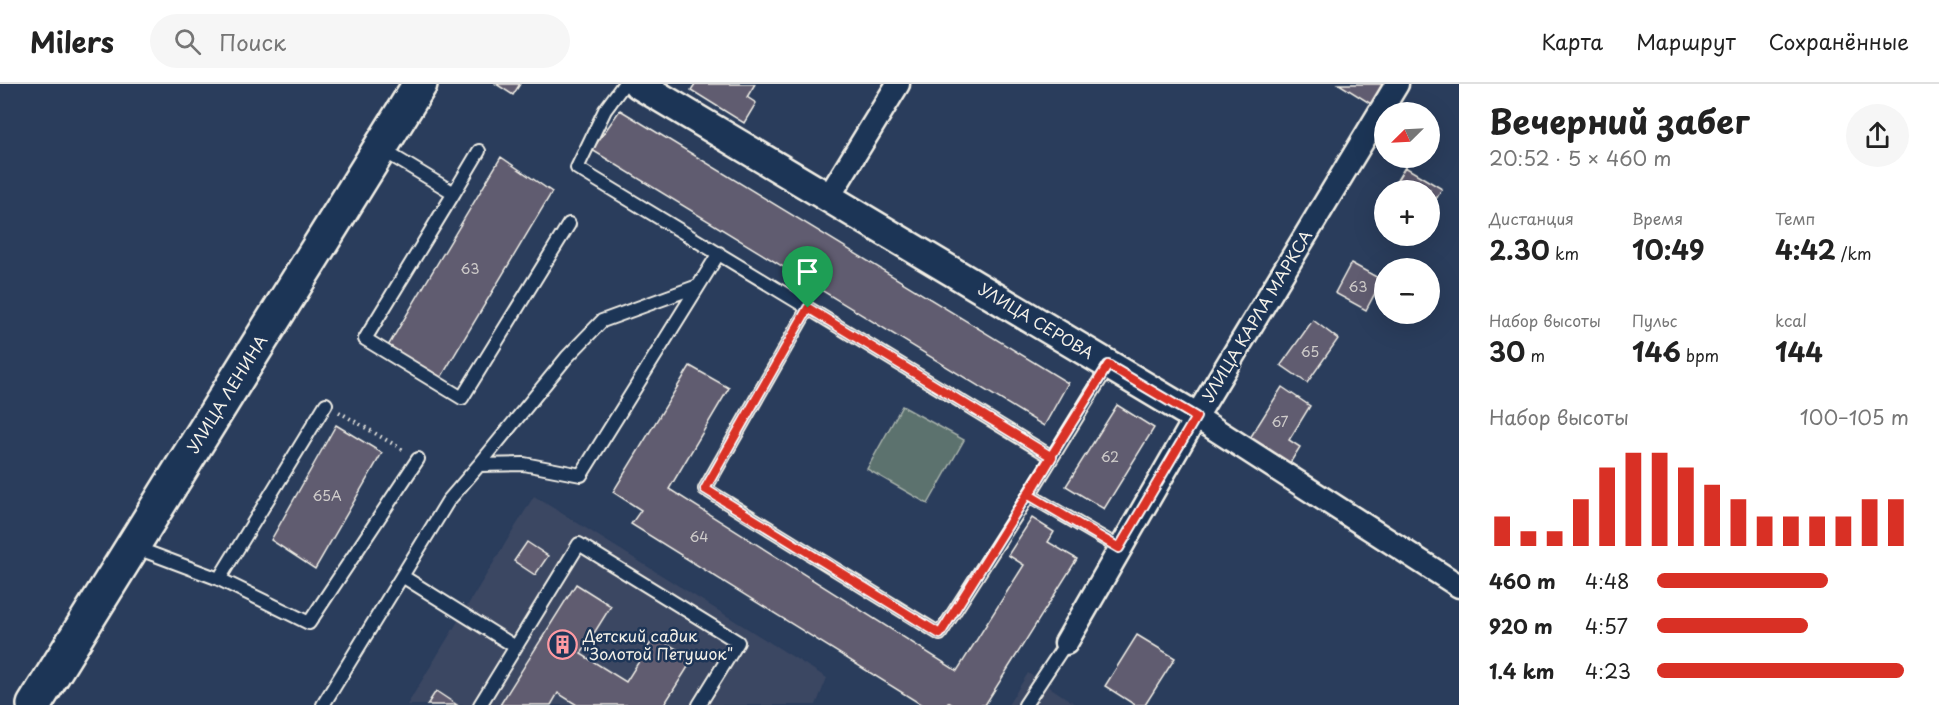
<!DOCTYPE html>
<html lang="ru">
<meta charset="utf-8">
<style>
:root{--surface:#fff;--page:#f6f6f6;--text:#222;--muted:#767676;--line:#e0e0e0;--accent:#d93025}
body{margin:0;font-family:"Playpen Sans",sans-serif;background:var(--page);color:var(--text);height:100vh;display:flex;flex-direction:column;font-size:22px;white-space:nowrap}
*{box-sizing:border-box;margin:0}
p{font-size:20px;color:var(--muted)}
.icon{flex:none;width:33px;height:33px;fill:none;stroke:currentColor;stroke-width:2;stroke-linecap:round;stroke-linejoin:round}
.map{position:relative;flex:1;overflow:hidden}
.drawer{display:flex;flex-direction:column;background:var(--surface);width:480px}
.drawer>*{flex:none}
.needle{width:39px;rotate:246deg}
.controls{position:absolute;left:1374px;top:18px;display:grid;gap:12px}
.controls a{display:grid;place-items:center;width:66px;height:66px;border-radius:50%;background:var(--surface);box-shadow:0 6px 24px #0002;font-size:30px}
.pin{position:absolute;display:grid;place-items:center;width:51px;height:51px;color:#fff;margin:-62px -26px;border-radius:50% 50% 50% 0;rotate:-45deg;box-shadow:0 0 6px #0007}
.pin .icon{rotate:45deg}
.round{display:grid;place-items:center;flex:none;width:63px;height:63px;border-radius:32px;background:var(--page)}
.overview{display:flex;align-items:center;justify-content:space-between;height:102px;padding:0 30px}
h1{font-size:33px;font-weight:700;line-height:45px}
.metrics{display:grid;grid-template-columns:repeat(3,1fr);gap:9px;height:102px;padding:6px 30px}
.metrics div{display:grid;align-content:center}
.metrics b{font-size:26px;font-weight:700}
.metrics small{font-size:16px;font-weight:400}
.metrics p{font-size:16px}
.chart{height:168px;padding:12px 30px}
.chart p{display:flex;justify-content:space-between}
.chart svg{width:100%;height:108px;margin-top:6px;stroke:var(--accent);stroke-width:6}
ul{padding:0 30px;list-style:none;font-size:20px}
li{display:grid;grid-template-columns:96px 72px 1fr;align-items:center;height:45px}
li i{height:15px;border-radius:8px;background:var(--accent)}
header{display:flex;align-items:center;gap:36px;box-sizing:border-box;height:84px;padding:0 30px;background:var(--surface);border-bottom:2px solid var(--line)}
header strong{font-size:28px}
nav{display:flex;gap:33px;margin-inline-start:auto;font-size:21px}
.search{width:420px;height:54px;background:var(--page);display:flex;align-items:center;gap:15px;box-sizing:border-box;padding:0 21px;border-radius:33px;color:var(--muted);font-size:22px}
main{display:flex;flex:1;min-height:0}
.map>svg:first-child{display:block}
</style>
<header>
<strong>Milers</strong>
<div class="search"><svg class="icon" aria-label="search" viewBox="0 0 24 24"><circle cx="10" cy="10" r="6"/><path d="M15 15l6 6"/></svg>Поиск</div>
<nav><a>Карта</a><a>Маршрут</a><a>Сохранённые</a></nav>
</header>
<main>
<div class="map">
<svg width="1459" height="621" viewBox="0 0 1459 621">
<rect width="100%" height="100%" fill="#2a3d5c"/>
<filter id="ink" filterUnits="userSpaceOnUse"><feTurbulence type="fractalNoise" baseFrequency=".0167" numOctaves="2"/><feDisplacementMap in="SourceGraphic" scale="12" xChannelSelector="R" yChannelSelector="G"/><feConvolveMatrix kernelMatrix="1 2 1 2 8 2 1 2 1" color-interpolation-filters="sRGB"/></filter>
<g filter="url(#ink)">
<path fill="#3a4662" d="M 534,412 L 827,594 L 816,621 L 407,621 Z
M 1028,589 L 1077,621 L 1008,621 Z"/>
<path fill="#5c726e" stroke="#a8b2ab" stroke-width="1.5" d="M 902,322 L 964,356 L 928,420 L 867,385 Z"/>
<path fill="#605b70" stroke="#f4f1e8" stroke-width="1.5" d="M 496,0 L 520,0 L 513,11 Z
M 695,0 L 755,0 L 747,13 L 756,19 L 744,39 L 691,6 Z
M 1339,0 L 1383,0 L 1371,20 Z
M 620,26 L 1068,299 L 1044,342 L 592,66 Z
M 501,73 L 552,108 L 439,297 L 388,262 Z
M 1405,83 L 1442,105 L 1430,125 L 1430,106 L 1391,106 Z
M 1351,179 L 1382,196 L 1366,226 L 1335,209 Z
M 1313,236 L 1338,255 L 1307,299 L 1281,281 Z
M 690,282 L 729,304 L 669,405 L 957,587 L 1024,481 L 1008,471 L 1032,434 L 1054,448 L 1048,458 L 1077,475 L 985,621 L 953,621 L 948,618 L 946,621 L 922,621 L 631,440 L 641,426 L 613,408 Z
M 1282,303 L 1310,322 L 1289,356 L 1300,363 L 1290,379 L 1250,354 Z
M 1117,321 L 1154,344 L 1104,425 L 1066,402 Z
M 336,341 L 382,369 L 315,485 L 271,456 Z
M 527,458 L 548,472 L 535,491 L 514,477 Z
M 576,500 L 611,522 L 581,570 L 626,598 L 655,552 L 693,575 L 664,621 L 577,621 L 558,609 L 551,621 L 500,621 Z
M 1137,551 L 1175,574 L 1145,621 L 1135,621 L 1105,602 Z
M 436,607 L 457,621 L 427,621 Z"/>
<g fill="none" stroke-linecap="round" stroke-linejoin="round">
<defs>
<path id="service" d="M 624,0 L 605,26 L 577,84 L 808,224
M 381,65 L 454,109 L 479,67
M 454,109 L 365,255 L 462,314 L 569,140
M 1109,281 L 1029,411 L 1120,464
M 479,381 L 567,273 L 602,237 L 698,202
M 1029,411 L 940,550 L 705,405 L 808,224 L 1052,373
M 134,463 L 219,495 L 309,539 L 418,375
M 402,492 L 514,562
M 219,495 L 326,320
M 323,621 L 448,417 L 479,381 L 524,380 L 581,391 L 719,169
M 480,621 L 579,460 L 738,558 L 699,621
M 1025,621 L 1066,559"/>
<path id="minor" d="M 828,114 L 898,0
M 1196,333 L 1459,502
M 1066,559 L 1196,333 L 1397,0"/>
<path id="tertiary" d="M 638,0 L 1196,333"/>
<path id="secondary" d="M 34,621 L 420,0"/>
</defs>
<use href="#service" stroke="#f4f1e8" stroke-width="16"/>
<use href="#minor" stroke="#f4f1e8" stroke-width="27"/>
<use href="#tertiary" stroke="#f4f1e8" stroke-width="33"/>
<use href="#secondary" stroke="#f4f1e8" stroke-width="38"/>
<path stroke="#f4f1e8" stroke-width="4" stroke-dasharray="1.5 4.5" stroke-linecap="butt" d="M 339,328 L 405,367"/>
<use href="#service" stroke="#1d3557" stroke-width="12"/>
<use href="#minor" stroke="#1d3557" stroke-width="22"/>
<use href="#tertiary" stroke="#1d3557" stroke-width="28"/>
<use href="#secondary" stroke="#1d3557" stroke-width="33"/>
</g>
</g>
<g fill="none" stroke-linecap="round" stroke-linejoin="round" filter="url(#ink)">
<defs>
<path id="route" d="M 808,224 L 705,405 L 940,550 L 1108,281 L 1196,333 L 1119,464 L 1029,411 L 1052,373 L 808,224"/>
</defs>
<use href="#route" stroke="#fff" stroke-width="12"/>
<use href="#route" stroke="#d93025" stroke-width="8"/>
</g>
<defs>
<symbol id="building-ring" viewBox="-11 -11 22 22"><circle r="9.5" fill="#1d3557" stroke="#ff9aa2" stroke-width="1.5"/><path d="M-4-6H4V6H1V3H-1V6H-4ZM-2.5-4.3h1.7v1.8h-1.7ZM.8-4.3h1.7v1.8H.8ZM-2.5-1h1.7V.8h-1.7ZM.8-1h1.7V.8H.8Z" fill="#ff9aa2"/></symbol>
</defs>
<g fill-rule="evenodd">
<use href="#building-ring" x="546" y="544" width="33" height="33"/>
</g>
<g text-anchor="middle" stroke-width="5" stroke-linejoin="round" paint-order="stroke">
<g font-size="14" fill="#cfccca">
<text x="470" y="190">63</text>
<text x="1358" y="208">63</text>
<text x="1310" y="273">65</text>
<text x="1280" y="343">67</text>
<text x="1110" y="378">62</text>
<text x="327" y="417">65А</text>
<text x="699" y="458">64</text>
</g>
<g font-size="16" fill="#f4f1e8" stroke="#1d3557">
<text transform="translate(1257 232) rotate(-59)" y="6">УЛИЦА КАРЛА МАРКСА</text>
<text transform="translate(1036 237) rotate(31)" y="6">УЛИЦА СЕРОВА</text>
<text transform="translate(227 310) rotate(-58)" y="6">УЛИЦА ЛЕНИНА</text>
</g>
<g font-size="16" fill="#f4f1e8" stroke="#1d3557" text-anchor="start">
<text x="583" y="558">Детский садик<tspan x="583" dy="18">"Золотой Петушок"</tspan></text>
</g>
</g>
</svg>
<div class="controls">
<a><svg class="needle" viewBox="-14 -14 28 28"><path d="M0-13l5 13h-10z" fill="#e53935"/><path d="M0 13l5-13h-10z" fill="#767676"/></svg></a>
<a>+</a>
<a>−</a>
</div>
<div class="pin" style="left:808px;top:224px;background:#1e9e55"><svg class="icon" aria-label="arrive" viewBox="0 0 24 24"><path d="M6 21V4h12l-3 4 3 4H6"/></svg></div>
</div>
<section class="drawer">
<div class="overview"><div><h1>Вечерний забег</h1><p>20:52 · 5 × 460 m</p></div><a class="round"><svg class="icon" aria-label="share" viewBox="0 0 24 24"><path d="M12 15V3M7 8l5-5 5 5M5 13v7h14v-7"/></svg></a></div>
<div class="metrics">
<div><p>Дистанция</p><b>2.30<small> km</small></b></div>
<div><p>Время</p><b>10:49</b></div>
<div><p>Темп</p><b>4:42<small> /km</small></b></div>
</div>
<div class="metrics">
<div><p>Набор высоты</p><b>30<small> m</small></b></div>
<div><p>Пульс</p><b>146<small> bpm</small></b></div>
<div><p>kcal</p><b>144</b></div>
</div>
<div class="chart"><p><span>Набор высоты</span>100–105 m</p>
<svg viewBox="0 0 160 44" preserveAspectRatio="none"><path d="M5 44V32M15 44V38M25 44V38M35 44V25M45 44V12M55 44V6M65 44V6M75 44V12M85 44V19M95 44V25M105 44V32M115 44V32M125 44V32M135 44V32M145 44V25M155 44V25"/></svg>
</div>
<ul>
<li><b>460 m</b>4:48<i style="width:68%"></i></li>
<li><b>920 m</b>4:57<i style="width:60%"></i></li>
<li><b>1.4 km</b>4:23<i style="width:98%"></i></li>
</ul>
</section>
</main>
